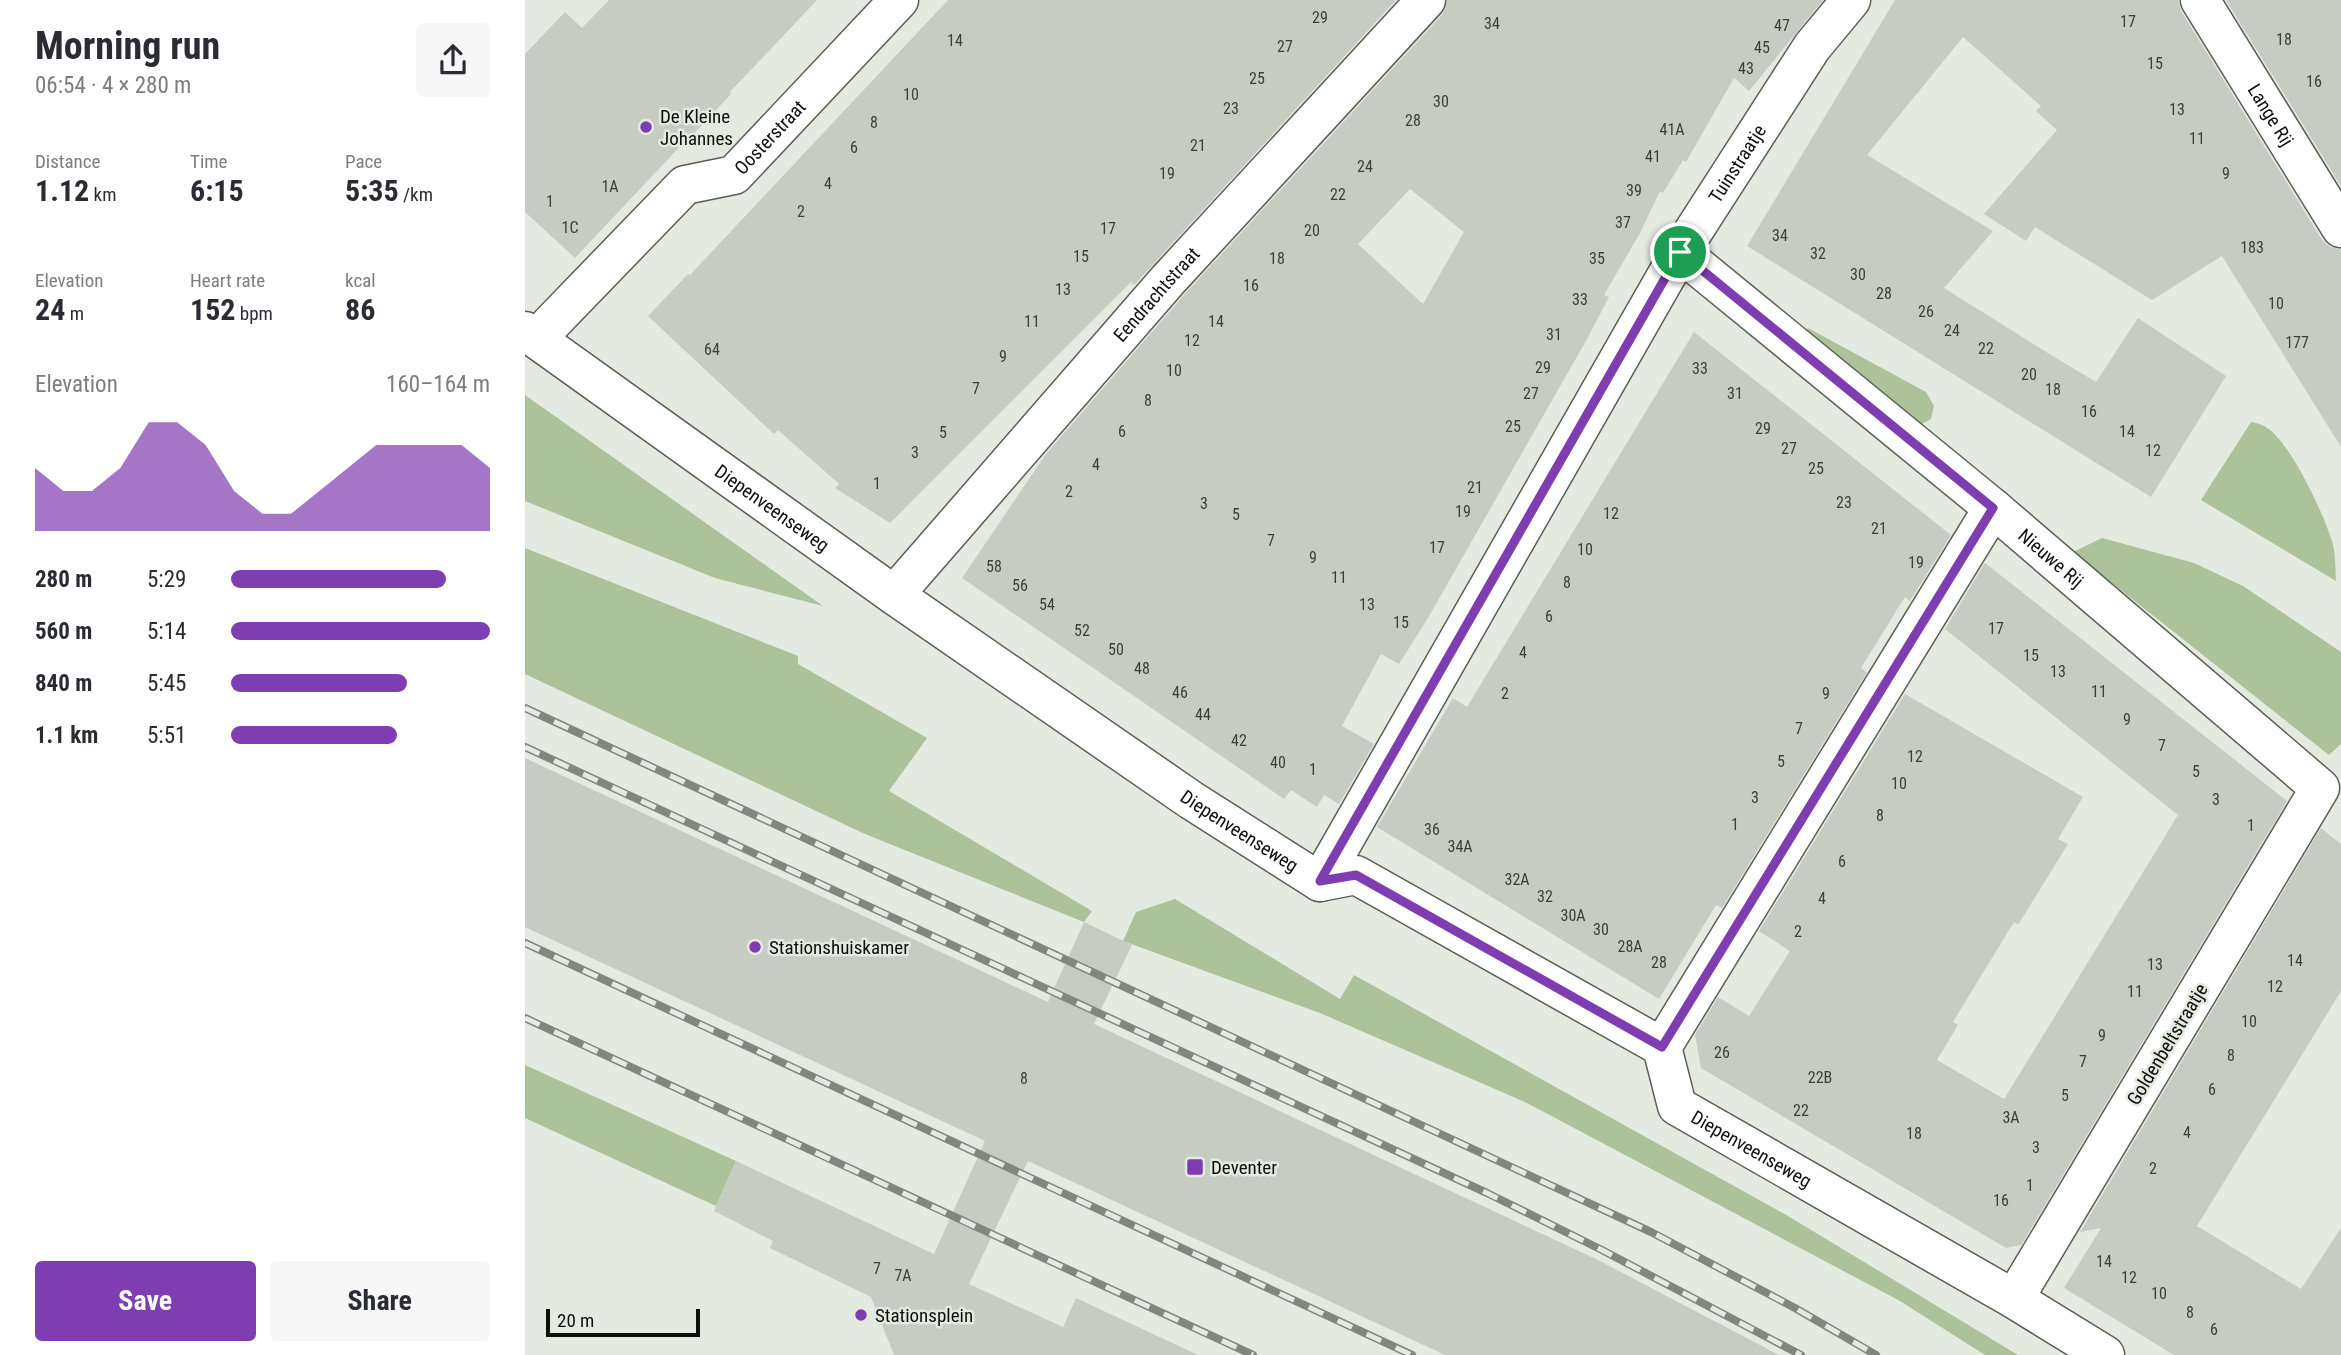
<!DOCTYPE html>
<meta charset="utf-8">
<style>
:root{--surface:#fff;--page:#f7f7f7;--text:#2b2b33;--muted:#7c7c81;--accent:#7f3db2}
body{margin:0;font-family:"Roboto Condensed",sans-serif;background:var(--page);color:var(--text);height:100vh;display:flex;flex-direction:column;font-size:26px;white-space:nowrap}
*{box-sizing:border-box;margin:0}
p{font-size:23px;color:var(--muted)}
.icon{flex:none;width:38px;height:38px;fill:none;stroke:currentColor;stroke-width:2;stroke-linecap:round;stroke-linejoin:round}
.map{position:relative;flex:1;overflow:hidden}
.drawer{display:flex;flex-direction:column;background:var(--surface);width:525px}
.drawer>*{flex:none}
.scale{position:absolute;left:21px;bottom:18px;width:154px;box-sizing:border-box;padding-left:7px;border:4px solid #0d0f0b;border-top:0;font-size:19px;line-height:24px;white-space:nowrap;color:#0d0f0b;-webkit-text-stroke:5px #e4eadf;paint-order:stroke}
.pin{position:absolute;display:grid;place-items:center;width:60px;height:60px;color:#fff;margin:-30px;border:4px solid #fff;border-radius:50%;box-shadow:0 2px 7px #0007}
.round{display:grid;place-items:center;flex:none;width:74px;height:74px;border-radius:7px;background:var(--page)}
.overview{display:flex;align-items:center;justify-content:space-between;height:119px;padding:0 35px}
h1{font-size:38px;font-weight:700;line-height:52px}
.figures{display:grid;grid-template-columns:repeat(3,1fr);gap:10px;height:119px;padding:7px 35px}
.figures div{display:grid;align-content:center}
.figures b{font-size:30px;font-weight:700}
.figures small{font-size:19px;font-weight:400}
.figures p{font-size:19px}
.chart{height:196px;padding:14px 35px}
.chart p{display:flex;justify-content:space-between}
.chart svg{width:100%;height:126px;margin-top:7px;fill:var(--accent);opacity:.7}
.action{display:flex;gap:14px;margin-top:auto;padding:14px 35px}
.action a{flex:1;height:80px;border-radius:7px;background:var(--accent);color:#fff;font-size:28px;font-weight:700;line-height:80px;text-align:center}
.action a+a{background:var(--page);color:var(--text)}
ul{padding:0 35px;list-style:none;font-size:23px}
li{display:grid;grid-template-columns:112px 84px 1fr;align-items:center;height:52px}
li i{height:18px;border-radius:9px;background:var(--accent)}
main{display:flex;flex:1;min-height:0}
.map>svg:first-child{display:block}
</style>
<main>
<section class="drawer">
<div class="overview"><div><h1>Morning run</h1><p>06:54 · 4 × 280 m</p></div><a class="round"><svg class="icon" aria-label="share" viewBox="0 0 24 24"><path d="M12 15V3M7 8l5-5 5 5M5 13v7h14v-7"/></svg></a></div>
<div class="figures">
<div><p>Distance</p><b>1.12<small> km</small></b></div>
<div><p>Time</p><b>6:15</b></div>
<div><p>Pace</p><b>5:35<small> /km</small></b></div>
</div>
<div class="figures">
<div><p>Elevation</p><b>24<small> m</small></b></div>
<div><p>Heart rate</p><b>152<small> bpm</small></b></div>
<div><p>kcal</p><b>86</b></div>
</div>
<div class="chart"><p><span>Elevation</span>160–164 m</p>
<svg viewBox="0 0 160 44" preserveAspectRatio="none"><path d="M0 44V22L10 30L20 30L30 22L40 6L50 6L60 14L70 30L80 38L90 38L100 30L110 22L120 14L130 14L140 14L150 14L160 22V44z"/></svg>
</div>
<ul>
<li><b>280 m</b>5:29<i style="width:83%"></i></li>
<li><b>560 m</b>5:14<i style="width:100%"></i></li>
<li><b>840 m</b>5:45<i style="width:68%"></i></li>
<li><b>1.1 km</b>5:51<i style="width:64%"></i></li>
</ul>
<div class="action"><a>Save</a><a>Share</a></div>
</section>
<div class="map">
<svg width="1816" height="1355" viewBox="0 0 1816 1355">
<rect width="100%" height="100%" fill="#e4eadf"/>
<path fill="#acc29a" d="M 1283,328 L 1401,392 L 1409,406 L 1406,419 L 1390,428 L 1278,334 Z
M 0,395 L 298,606 L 190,578 L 0,501 Z
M 1726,422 C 1733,423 1739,425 1745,430 C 1767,447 1797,511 1806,538 C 1811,551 1810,568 1811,581 L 1676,500 Z
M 1577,538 L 1669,563 L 1718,586 L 1816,652 L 1816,744 L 1804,755 L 1548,552 Z
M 0,548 L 273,656 L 273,664 L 402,738 L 364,791 L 567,911 L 559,922 L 340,834 L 0,674 Z
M 650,899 L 815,999 L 829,975 L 1263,1216 L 1493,1355 L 1460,1355 L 1375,1301 L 1002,1103 L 795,1013 L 598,941 L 611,912 Z
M 0,1065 L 211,1161 L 191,1206 L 0,1118 Z"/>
<path fill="#c6ccc2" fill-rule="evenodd" d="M 84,0 L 292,0 L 205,92 L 207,93 L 163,140 L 162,139 L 50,258 L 0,212 L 0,54 L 40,12 L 57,28 Z
M 423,0 L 871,0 L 609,285 L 606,282 L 365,523 L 310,488 L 314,484 L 253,430 L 249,434 L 123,316 L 163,274 L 165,275 Z
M 922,0 L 1298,0 L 1224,91 L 1209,78 L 1161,162 L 1158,160 L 1138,193 L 1135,191 L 1115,233 L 1079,295 L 1084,297 L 1062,339 L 903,618 L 874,664 L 856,654 L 817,726 L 849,744 L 814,804 L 799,795 L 792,807 L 766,790 L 759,799 L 437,578 L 521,454 L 659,295 L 917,15 ZM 885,189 L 939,232 L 898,304 L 833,244 Z
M 1370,0 L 1653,0 L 1656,11 L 1797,240 L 1805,247 L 1816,250 L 1816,447 L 1697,256 L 1627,300 L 1510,227 L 1501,241 L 1459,214 L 1532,130 L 1511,111 L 1516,106 L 1438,37 L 1342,155 L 1468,231 L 1419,288 L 1526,355 L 1571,382 L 1613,318 L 1701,376 L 1626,497 L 1222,246 Z
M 1701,0 L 1816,0 L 1816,186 Z
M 1169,332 L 1426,535 L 1385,601 L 1380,597 L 1336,668 L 1342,672 L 1197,908 L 1191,905 L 1134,999 L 852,827 L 928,698 L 942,707 Z
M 1460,563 L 1762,801 L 1496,1245 L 1481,1248 L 1176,1068 L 1170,1035 L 1193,997 L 1224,1016 L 1265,951 L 1234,931 L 1380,694 L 1558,797 L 1533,839 L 1543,844 L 1493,925 L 1489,922 L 1459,971 L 1428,1022 L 1433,1025 L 1412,1060 L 1479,1099 L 1508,1052 L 1653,815 L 1420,629 Z
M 0,758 L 523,1002 L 559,922 L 580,932 L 607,945 L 569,1024 L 1073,1260 L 1254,1355 L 920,1355 L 503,1161 L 444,1284 L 538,1327 L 551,1298 L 673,1355 L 369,1355 L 346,1297 L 245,1248 L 248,1241 L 189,1211 L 211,1161 L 409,1254 L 460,1141 L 0,927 Z
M 1796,828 L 1816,844 L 1816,991 L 1672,1226 L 1776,1289 L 1816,1228 L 1816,1355 L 1649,1355 L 1539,1288 L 1576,1228 L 1555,1232 Z"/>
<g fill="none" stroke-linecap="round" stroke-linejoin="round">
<defs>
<g id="street">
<path id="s1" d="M 1675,0 L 1816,228"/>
<path id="s2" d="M 1155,252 L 1468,508 L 1795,788 L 1489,1299"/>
<path id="s3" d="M 0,331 L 369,595 L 666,800 L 795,882 L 831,875 L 1137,1047 L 1152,1106 L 1489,1299 L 1580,1355"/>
<path id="s4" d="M 12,338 L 160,185 L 209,175 L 374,0"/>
<path id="s5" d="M 369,595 L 643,280 L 901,0"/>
<path id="s6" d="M 795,882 L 1155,252 L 1287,47 L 1326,0"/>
<path d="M 1137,1047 L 1468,508"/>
</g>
</defs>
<use href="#street" stroke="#5a5f56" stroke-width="41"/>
<use href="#street" stroke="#fff" stroke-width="38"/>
<defs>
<path id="rail" d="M 0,708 L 1126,1232 L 1270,1308 L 1351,1355
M 0,747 L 962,1193 L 1077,1250 L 1276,1355
M 0,943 L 887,1355
M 0,1018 L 728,1355"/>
</defs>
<use href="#rail" stroke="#82867e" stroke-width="8"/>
<use href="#rail" stroke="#e4eadf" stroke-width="5" stroke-dasharray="16" stroke-linecap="butt"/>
</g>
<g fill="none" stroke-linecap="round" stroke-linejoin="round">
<defs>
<path id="route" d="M 1155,252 L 1468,508 L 1137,1047 L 831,875 L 795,881 Z"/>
</defs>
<use href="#route" stroke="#fff" stroke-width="14"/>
<use href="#route" stroke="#7f3db2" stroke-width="9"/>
</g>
<g fill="#7f3db2" stroke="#e4eadf" stroke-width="2.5">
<circle cx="121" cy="127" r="7"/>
<circle cx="230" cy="947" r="7"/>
<rect x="661" y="1158" width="18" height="18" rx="3.5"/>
<circle cx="336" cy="1315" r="7"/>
</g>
<g text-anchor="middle" stroke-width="5" stroke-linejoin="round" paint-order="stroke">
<g font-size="16" fill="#3b3e39">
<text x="795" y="23">29</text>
<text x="1603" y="27">17</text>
<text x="967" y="29">34</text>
<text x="1257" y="31">47</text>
<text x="1759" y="45">18</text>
<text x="430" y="46">14</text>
<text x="760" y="52">27</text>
<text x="1237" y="53">45</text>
<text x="1630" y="69">15</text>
<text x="1221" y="74">43</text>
<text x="732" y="84">25</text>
<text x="1789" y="87">16</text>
<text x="386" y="100">10</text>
<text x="916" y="107">30</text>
<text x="706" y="114">23</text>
<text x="1652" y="115">13</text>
<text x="888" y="126">28</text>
<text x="349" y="128">8</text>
<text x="1147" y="135">41A</text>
<text x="1672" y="144">11</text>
<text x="673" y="151">21</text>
<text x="329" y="153">6</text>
<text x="1128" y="162">41</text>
<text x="840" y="172">24</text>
<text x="642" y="179">19</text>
<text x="1701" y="179">9</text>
<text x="303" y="189">4</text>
<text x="85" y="192">1A</text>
<text x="1109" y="196">39</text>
<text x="813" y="200">22</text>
<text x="25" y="207">1</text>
<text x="276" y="217">2</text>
<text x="1098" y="228">37</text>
<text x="45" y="233">1C</text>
<text x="583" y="234">17</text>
<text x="787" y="236">20</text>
<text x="1255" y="241">34</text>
<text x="1727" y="253">183</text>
<text x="1293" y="259">32</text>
<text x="556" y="262">15</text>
<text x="752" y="264">18</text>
<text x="1072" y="264">35</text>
<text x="1333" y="280">30</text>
<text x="726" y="291">16</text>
<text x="538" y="295">13</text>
<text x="1359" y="299">28</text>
<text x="1055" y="305">33</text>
<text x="1751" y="309">10</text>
<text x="1401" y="317">26</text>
<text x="507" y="327">11</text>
<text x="691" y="327">14</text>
<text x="1427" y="336">24</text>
<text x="1029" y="340">31</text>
<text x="667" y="346">12</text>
<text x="1772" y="348">177</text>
<text x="1461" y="354">22</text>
<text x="187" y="355">64</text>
<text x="478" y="362">9</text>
<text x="1018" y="373">29</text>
<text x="1175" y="374">33</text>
<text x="649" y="376">10</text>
<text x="1504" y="380">20</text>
<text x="451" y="394">7</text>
<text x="1528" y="395">18</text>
<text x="1006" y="399">27</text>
<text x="1210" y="399">31</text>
<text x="623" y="406">8</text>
<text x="1564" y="417">16</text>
<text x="988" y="432">25</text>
<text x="1238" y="434">29</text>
<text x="597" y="437">6</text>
<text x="1602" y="437">14</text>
<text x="418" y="438">5</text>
<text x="1264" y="454">27</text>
<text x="1628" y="456">12</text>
<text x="390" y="458">3</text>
<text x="571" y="470">4</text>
<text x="1291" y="474">25</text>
<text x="352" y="489">1</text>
<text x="950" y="493">21</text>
<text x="544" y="497">2</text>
<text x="1319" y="508">23</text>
<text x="679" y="509">3</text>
<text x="938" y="517">19</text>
<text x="1086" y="519">12</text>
<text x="711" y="520">5</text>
<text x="1354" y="534">21</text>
<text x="746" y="546">7</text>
<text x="912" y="553">17</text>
<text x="1060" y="555">10</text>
<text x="788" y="563">9</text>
<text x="1391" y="568">19</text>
<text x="469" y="572">58</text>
<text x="814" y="583">11</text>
<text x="1042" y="588">8</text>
<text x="495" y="591">56</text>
<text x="522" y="610">54</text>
<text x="842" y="610">13</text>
<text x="1024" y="622">6</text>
<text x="876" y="628">15</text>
<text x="1471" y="634">17</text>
<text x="557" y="636">52</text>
<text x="591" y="655">50</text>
<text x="998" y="658">4</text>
<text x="1506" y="661">15</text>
<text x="617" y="674">48</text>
<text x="1533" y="677">13</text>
<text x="1574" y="697">11</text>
<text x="655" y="698">46</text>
<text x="980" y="699">2</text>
<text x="1301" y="699">9</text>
<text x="678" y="720">44</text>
<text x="1602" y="725">9</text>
<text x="1274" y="734">7</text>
<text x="714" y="746">42</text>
<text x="1637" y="751">7</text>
<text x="1390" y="762">12</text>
<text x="1256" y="767">5</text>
<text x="753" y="768">40</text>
<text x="788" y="775">1</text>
<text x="1671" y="777">5</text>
<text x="1374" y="789">10</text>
<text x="1230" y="803">3</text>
<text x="1691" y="805">3</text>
<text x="1355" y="821">8</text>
<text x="1210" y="830">1</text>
<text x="1726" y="831">1</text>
<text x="907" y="835">36</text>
<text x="935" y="852">34A</text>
<text x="1317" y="867">6</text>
<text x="992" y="885">32A</text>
<text x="1020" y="902">32</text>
<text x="1297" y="904">4</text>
<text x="1048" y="921">30A</text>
<text x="1076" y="935">30</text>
<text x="1273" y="937">2</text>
<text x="1105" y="952">28A</text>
<text x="1770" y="966">14</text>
<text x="1134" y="968">28</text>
<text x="1630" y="970">13</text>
<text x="1750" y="992">12</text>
<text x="1610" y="997">11</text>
<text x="1724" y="1027">10</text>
<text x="1577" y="1041">9</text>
<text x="1197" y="1058">26</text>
<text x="1706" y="1061">8</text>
<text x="1558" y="1067">7</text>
<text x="1295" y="1083">22B</text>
<text x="499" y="1084">8</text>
<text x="1687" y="1095">6</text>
<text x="1540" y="1101">5</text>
<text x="1276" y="1116">22</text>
<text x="1486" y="1123">3A</text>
<text x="1662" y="1138">4</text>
<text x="1389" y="1139">18</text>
<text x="1511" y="1153">3</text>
<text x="1628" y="1174">2</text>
<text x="1505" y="1191">1</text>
<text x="1476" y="1206">16</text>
<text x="1579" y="1267">14</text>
<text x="352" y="1274">7</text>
<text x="378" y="1281">7A</text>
<text x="1604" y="1283">12</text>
<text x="1634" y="1299">10</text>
<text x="1665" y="1318">8</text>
<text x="1689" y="1335">6</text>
</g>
<g font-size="19" fill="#0d0f0b" stroke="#e4eadf">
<text dy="7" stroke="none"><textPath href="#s1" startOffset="135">Lange Rij</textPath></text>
<text dy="7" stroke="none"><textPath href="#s4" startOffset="315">Oosterstraat</textPath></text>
<text dy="7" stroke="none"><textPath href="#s6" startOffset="831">Tuinstraatje</textPath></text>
<text dy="7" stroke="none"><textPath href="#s5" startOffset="399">Eendrachtstraat</textPath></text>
<text dy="7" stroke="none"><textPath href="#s3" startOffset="304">Diepenveenseweg</textPath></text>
<text dy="7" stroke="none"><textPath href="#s2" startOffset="481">Nieuwe Rij</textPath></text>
<text dy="7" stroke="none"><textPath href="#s3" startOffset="872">Diepenveenseweg</textPath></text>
<text transform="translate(1642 1044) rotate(-59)" y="7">Goldenbeltstraatje</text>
<text dy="7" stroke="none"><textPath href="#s3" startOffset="1502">Diepenveenseweg</textPath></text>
</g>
<g font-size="19" fill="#0d0f0b" stroke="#e4eadf" text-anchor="start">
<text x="135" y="123">De Kleine<tspan x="135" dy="22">Johannes</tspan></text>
<text x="244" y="954">Stationshuiskamer</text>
<text x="686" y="1174">Deventer</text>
<text x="350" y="1322">Stationsplein</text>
</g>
</g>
</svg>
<div class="scale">20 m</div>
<div class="pin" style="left:1155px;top:252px;background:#1e9e55"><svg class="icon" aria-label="arrive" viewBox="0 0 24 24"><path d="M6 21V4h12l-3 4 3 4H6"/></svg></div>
</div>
</main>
